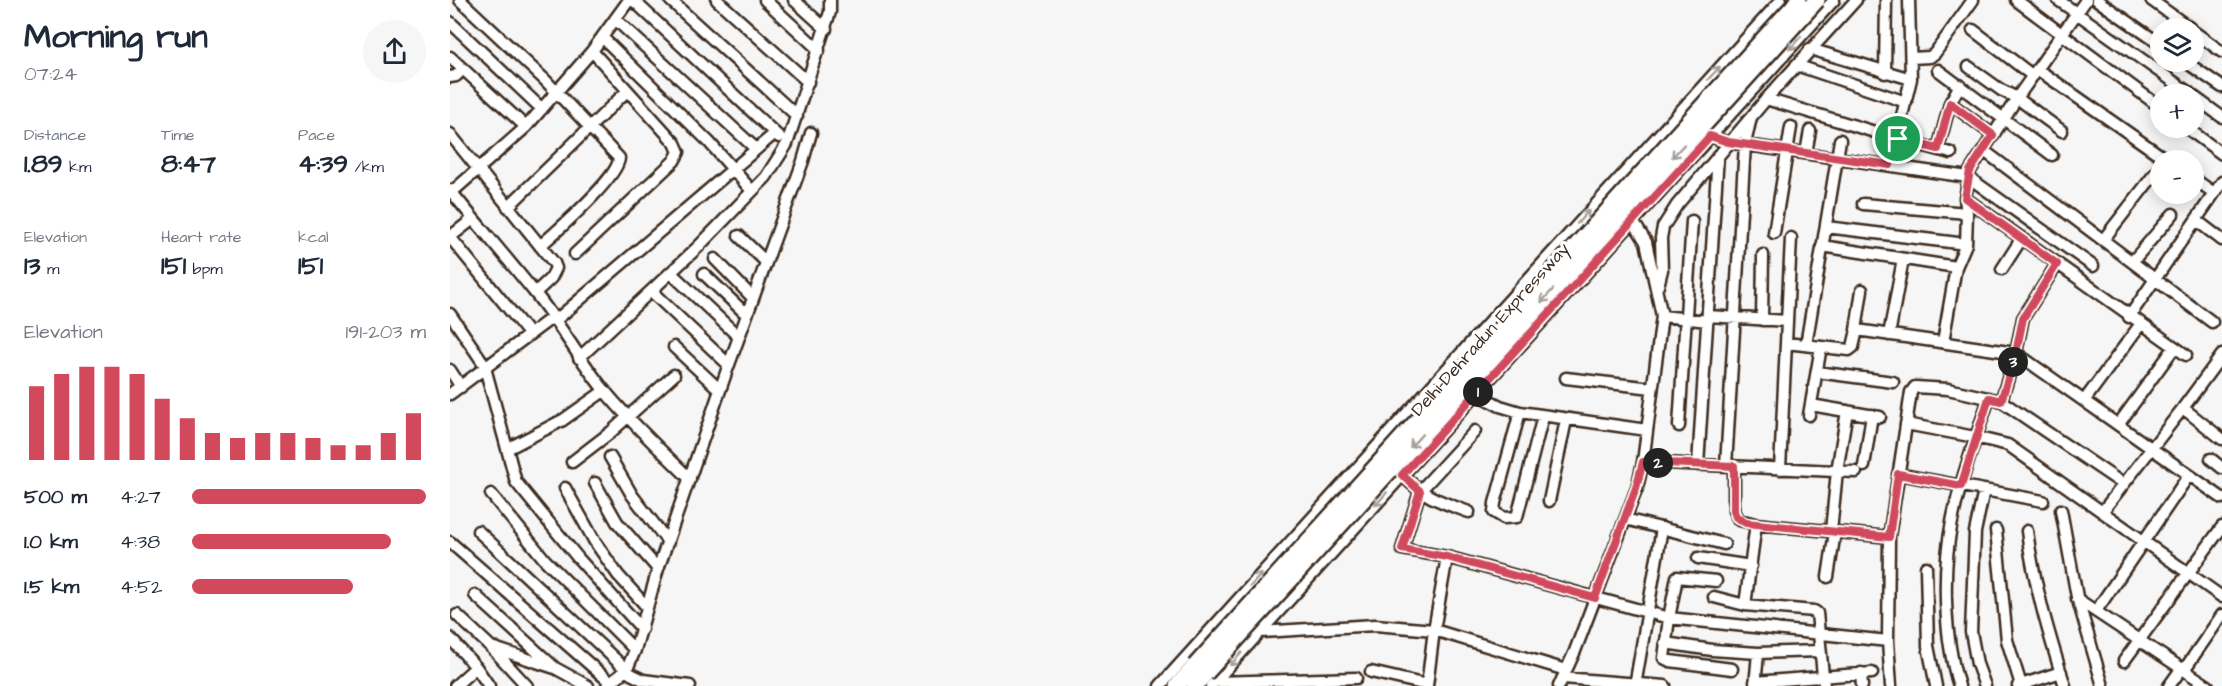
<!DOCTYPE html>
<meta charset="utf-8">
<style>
:root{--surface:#fff;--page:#f6f6f7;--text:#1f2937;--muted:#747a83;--accent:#d1495b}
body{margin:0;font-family:"Architects Daughter",sans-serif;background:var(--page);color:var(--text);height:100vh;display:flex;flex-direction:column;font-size:22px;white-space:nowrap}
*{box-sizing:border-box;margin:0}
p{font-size:20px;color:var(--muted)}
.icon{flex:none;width:33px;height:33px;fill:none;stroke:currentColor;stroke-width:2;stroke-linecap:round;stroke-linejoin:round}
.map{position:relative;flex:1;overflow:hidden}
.details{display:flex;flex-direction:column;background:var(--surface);width:450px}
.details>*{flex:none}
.buttons{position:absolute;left:1700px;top:18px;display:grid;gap:12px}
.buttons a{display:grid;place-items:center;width:54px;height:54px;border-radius:50%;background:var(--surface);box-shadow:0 3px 15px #0003;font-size:30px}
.pin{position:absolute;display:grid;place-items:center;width:51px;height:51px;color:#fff;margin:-26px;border:3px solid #fff;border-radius:50%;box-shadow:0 2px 6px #0007}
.km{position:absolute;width:30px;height:30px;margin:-15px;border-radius:50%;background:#222;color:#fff;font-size:16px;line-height:30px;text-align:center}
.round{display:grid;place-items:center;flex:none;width:63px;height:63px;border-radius:32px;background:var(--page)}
.headline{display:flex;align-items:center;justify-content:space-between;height:102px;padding:0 24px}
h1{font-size:33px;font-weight:700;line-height:45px}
.figures{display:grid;grid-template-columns:repeat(3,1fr);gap:9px;height:102px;padding:6px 24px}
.figures div{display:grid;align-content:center}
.figures b{font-size:26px;font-weight:700}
.figures small{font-size:16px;font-weight:400}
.figures p{font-size:16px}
.chart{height:168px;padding:12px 24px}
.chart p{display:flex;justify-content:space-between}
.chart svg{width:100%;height:108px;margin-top:6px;stroke:var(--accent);stroke-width:6}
ul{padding:0 24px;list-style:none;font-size:20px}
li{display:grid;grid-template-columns:96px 72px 1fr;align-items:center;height:45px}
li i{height:15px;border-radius:8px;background:var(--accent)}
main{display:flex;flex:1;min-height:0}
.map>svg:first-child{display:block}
</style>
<main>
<section class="details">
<div class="headline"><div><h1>Morning run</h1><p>07:24</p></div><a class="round"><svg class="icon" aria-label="share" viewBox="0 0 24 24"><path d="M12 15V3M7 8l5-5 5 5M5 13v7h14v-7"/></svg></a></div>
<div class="figures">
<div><p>Distance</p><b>1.89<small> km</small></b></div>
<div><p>Time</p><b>8:47</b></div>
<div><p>Pace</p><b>4:39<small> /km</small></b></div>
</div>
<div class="figures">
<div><p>Elevation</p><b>13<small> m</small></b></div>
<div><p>Heart rate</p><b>151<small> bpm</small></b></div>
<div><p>kcal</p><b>151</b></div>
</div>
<div class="chart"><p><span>Elevation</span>191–203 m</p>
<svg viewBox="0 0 160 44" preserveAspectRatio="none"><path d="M5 44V14M15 44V9M25 44V6M35 44V6M45 44V9M55 44V19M65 44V27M75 44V33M85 44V35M95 44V33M105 44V33M115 44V35M125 44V38M135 44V38M145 44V33M155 44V25"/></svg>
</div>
<ul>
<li><b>500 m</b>4:27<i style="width:100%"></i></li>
<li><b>1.0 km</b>4:38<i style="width:85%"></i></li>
<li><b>1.5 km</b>4:52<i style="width:69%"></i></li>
</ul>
</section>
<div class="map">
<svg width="1772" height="686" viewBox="0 0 1772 686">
<rect width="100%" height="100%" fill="#f7f6f6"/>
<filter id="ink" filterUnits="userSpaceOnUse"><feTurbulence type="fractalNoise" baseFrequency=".0167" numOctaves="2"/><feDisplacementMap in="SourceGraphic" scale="12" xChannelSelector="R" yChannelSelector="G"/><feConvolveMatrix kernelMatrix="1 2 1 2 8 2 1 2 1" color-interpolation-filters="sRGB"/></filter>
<g filter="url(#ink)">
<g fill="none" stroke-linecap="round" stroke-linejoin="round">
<defs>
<path id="minor" d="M 10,0 L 95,80 L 169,158 C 169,177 106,232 90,246
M 183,0 L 329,137
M 220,0 L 347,116
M 267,0 L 358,82
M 315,0 L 369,50
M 344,0 L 376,29
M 1566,0 L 1710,107
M 1608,0 L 1741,94
M 1647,0 L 1710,44
M 1701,0 L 1740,28
M 165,19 L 306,149
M 0,22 L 92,109
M 1523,30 L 1583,76
M 1743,31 L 1772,52
M 152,37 L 259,142 L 302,191
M 1360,49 L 1461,79
M 0,57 L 76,127
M 1461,58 L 1480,57 L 1485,53 L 1523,0
M 1736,62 L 1772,87
M 1346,65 L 1456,102
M 1519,67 L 1551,90 L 1567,98 L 1612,131
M 1587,69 L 1717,160
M 1488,70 L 1602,155
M 1435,73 L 1436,0
M 0,77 L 6,76 L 13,69
M 1743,96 L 1772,117
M 1316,99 L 1448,139 L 1501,153
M 1500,103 L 1543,135
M 1737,128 L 1772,154
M 0,134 L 104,263 L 106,268 L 101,278 L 85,293
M 1260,136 L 1276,142 L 1518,177 L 1643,266
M 1488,149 L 1500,103 L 1510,85
M 1533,150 L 1762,322
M 1356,153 L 1360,131
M 1440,165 L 1461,79 L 1459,0
M 1743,178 L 1764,193
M 0,190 C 28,225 57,258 85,293 C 110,324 129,359 154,390 C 180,422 211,450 240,479
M 2,192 L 76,127 L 142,51 L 179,0
M 1515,198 L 1736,355
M 1413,204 L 1517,213
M 58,207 L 177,91
M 1746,220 L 1772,240
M 1376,227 L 1516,244
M 1324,233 L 1341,127
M 289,236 L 316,262
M 0,237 L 80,335
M 0,237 L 23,219
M 1653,240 L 1710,167
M 1372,246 L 1506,267
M 125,254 L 224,161 L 229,152 L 225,143 L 142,51
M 265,259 L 303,298
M 1682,262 L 1723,214
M 1552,269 L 1572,238
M 221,273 L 289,337
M 254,274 L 297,315
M 1208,286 L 1212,270 L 1211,238 L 1213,227 L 1227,205 L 1318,97 L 1406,0
M 201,291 L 279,365
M 0,314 L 34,364 L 66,482 L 128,558 L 192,629
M 1212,316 L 1258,321
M 1258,316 L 1337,321
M 1679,317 L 1772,182
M 106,320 L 324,134
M 1312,320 L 1313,255
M 1406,330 L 1412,290
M 1439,335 L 1453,259
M 1493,342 L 1506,267 L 1516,244 L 1517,213 L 1515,198 L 1520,171 L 1567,98 L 1636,0
M 1336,343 L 1399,350 L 1403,347 L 1407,330 L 1566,353 L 1772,498
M 1356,345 L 1390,140
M 224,347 L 270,390
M 1772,355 L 1733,408 L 1772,439
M 129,358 L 248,247 L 316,177 L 337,144 L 380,12 L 380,0
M 0,370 L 11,387
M 1367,372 L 1443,382
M 1116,378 L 1202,388
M 0,394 L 103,317
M 1027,394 L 1050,406 L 1070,412 L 1197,430
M 1551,401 L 1566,353 L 1573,318 L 1607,264
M 1634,401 L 1690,325
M 1361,405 L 1430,417
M 1070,412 L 1045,503 L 1044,512 L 1054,518 L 1067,517 L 1093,416
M 1359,415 L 1371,347
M 1456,424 L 1525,437 L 1558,445 L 1772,597
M 1668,425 L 1724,348
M 1229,426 L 1242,221
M 1025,431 L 970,491 L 952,549 L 997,557 L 1219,618 L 1438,641
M 57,449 L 113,420 L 154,391
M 160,457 L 182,495 L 218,542
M 1761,459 L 1772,468
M 122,462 L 161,432 L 224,375
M 1193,462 L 1406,472
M 1248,465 L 1268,155
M 1276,466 L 1295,144 L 1301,117
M 1284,466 L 1284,511 L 1289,520 L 1306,524 L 1439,537
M 1414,466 L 1422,415
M 1330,469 L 1341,238
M 1448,474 L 1593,501
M 953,475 C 971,496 994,503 1019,512
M 145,483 L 167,522 L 208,569
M 115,488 L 145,542 L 168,575 L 197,607
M 1534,490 L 1525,532 L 1521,632 L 1527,664 L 1535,686
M 41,494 L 95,560 L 185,650
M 1099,501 L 1116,420
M 1611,510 L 1627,597 L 1653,686
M 1652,512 L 1733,408
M 1175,519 L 1274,544
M 1546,530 L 1557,640 L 1571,685
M 28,531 L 181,674 L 193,680 L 240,686
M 1381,531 L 1387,471 L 1397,411
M 1577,531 C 1584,585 1599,635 1615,686
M 0,542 L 161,683
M 1248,558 L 1301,566
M 1476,567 L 1478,646 L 1486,686
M 1378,577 L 1385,532
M 1266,581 L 1227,577 L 1219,618 L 1214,658 L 1220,661 L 1282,669
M 25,595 L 105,668
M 1264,597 L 1295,605 L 1364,611 L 1367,613 L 1374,686
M 1627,599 L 1758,686
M 1295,605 L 1306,524
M 1646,611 L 1739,475
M 7,615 L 41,647 L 77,686
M 811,632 L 925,625 L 984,630 L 1116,670
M 0,638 L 26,667 L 39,686
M 1215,643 L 1262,650 L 1308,653 L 1370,651
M 41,647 L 105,668 L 138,686
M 1674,661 L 1772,527
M 1734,670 L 1772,615
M 921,672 L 977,685
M 1411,673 L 1412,686
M 1113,678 L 1215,686
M 765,682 L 906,678
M 1305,682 L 1422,673
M 5,686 L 26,667
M 157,686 L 177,669 L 185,650 L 208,569 L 277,370 L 353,161 L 361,133
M 710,686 L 1331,0
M 761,686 L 1384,0
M 977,686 L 984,630 L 997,557
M 1109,686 L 1125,651 L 1187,488 L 1193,462 L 1212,316 L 1196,242 L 1179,215
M 1185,686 L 1212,528
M 1305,686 L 1308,653
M 1441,686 L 1438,641 L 1439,537 L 1461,392 L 1465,387 L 1498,389 L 1551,401 L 1673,484
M 1509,686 C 1494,639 1492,570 1502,522 C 1510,480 1526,439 1539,398
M 1568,686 L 1611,672
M 1719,686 L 1732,668"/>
<path id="highway" d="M 727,686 L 745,666
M 745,686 L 755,674"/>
</defs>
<use href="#minor" stroke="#3b2a1e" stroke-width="15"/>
<use href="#highway" stroke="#3b2a1e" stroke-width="20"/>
<use href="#minor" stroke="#fff" stroke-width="10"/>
<use href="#highway" stroke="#fff" stroke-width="15"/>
<defs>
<path id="highway-bridge" d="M 745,666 L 1349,0
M 755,674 L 1367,0"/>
</defs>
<use href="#highway-bridge" stroke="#3b2a1e" stroke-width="20" stroke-linecap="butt"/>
<use href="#highway-bridge" stroke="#fff" stroke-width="15"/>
</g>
<defs><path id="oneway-shaft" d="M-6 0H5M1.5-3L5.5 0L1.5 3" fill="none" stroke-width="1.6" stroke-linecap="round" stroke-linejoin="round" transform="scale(1.5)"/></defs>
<g stroke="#a79f9a">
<use href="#oneway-shaft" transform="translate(1345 43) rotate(132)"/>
<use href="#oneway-shaft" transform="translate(1264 73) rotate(-47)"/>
<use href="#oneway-shaft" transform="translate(1228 151) rotate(133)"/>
<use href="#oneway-shaft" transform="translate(1133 217) rotate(-48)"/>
<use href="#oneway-shaft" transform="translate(1097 296) rotate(132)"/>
<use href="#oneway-shaft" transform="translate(966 441) rotate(132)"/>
<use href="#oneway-shaft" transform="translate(931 499) rotate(132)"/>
<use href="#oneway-shaft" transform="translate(806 580) rotate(-48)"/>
<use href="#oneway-shaft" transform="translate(786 659) rotate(132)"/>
</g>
</g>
<g fill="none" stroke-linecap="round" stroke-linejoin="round" filter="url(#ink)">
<defs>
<path id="route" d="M 1500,103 L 1543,135 L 1520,171 L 1515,198 L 1607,264 L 1573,318 L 1566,353 L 1551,401 L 1539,398 L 1511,486 L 1448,474 L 1439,537 L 1296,523 L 1286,517 L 1284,511 L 1284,466 L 1193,462 L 1186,488 L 1145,598 L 997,557 L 952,549 L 970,491 L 952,475 L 1260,136 L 1278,142 L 1440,165 L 1448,139 L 1488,149 Z"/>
</defs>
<use href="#route" stroke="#fff" stroke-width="12"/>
<use href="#route" stroke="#d1495b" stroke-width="8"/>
</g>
<g text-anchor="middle" stroke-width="6" stroke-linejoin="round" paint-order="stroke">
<g font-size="18" fill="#3b2a1e" stroke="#fff">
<text transform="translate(1040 329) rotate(-48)" y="6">Delhi-Dehradun Expressway</text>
</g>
</g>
</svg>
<div class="buttons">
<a><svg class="icon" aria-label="layers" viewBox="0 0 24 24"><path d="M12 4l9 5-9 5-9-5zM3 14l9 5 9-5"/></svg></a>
<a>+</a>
<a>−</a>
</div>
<div class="pin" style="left:1448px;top:139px;background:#1e9e55"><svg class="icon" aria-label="arrive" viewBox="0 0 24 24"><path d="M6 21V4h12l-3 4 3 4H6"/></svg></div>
<b class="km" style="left:1028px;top:392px">1</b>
<b class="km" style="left:1208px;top:463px">2</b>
<b class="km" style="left:1563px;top:362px">3</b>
</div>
</main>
